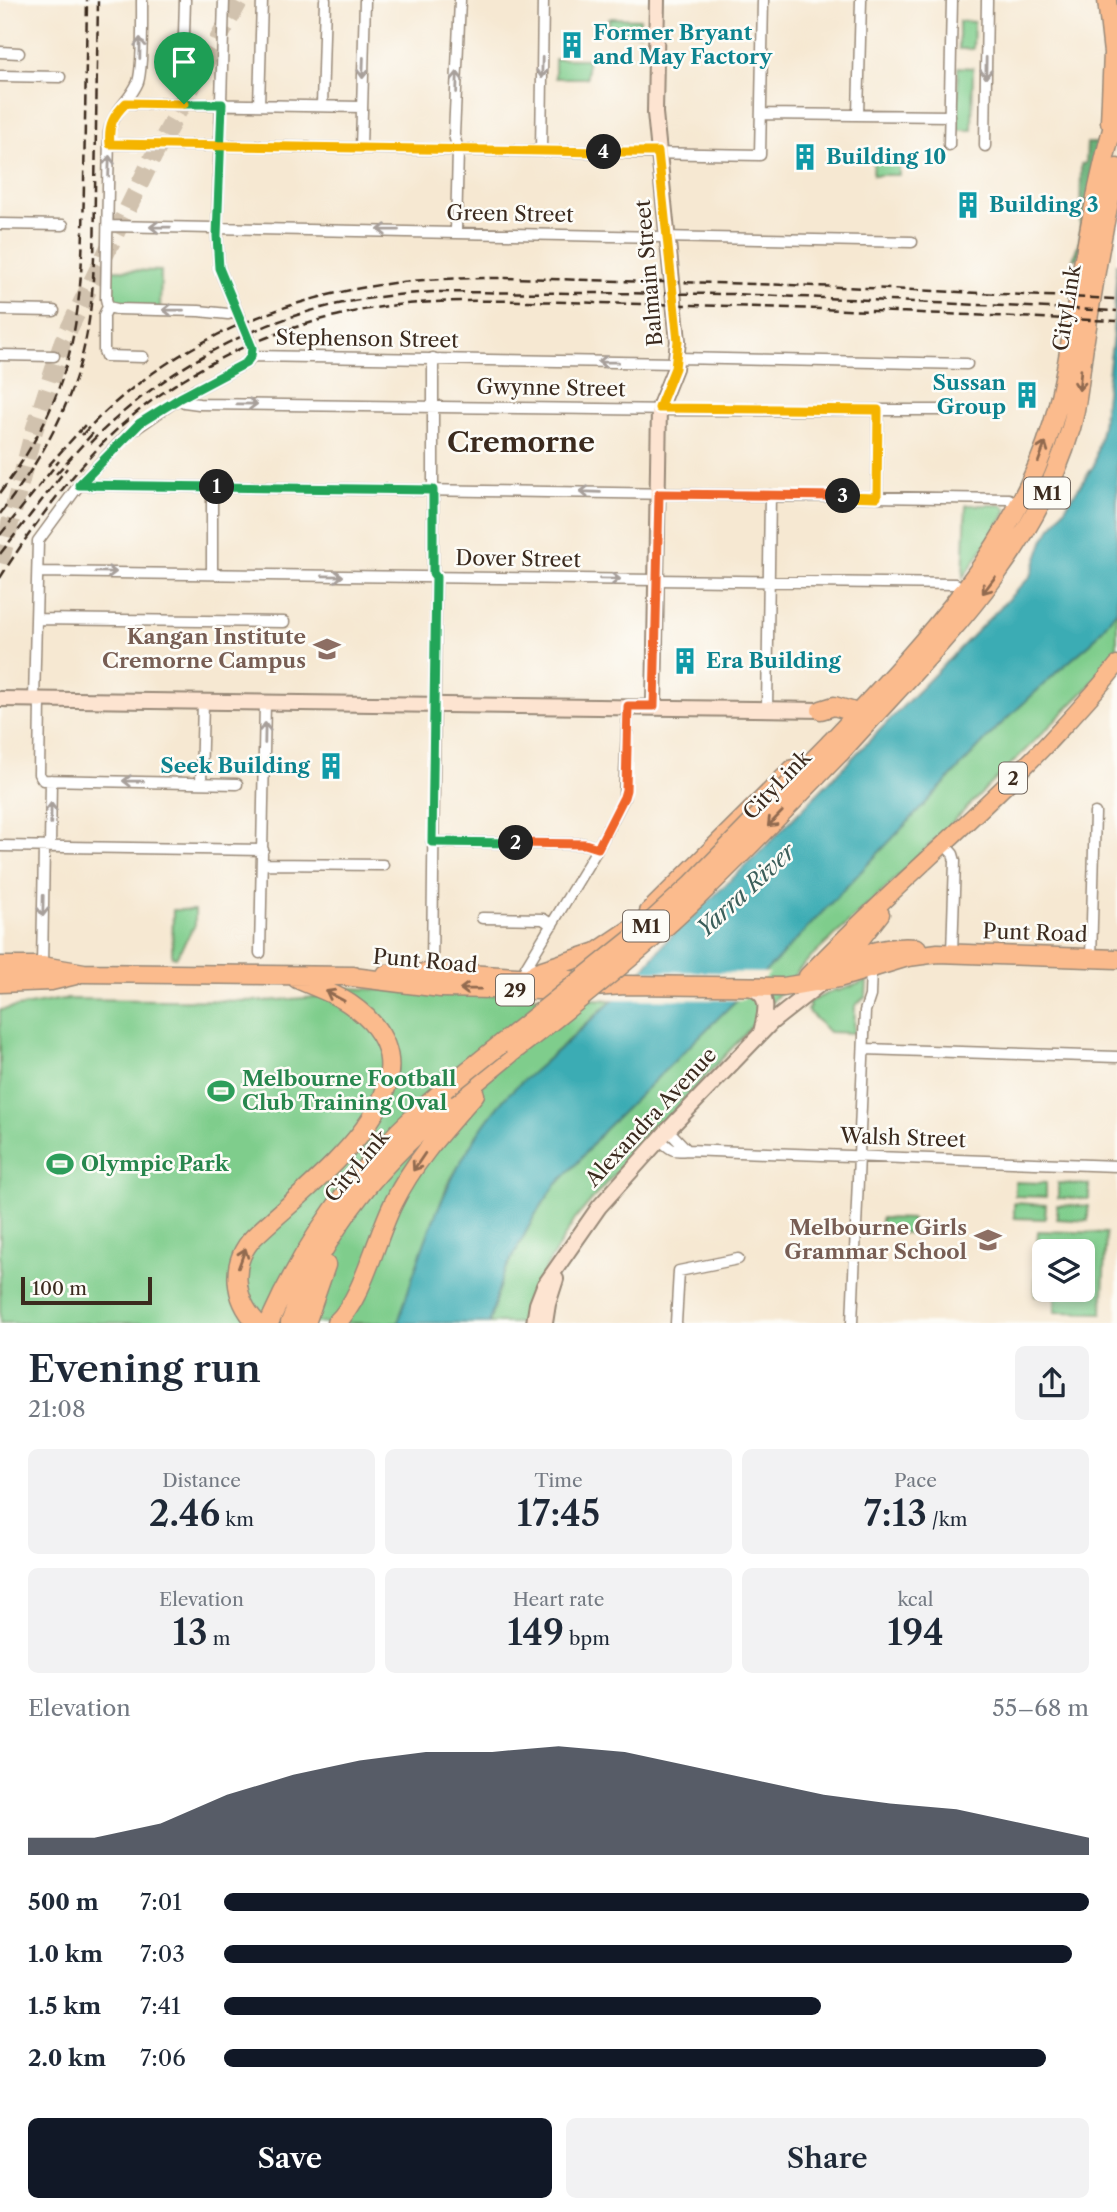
<!DOCTYPE html>
<meta charset="utf-8">
<style>
:root{--surface:#fff;--page:#f2f2f3;--text:#1f2937;--muted:#747a83;--accent:#111827}
body{margin:0;font-family:"Libre Caslon Text",serif;background:var(--page);color:var(--text);height:100vh;display:flex;flex-direction:column;font-size:26px;white-space:nowrap}
*{box-sizing:border-box;margin:0}
p{font-size:23px;color:var(--muted)}
.icon{flex:none;width:38px;height:38px;fill:none;stroke:currentColor;stroke-width:2;stroke-linecap:round;stroke-linejoin:round}
.map{position:relative;height:1323px;overflow:hidden}
.sheet{display:flex;flex-direction:column;background:var(--surface);flex:1}
.sheet>*{flex:none}
.buttons{position:absolute;left:1032px;top:1239px;display:grid;gap:14px}
.buttons a{display:grid;place-items:center;width:63px;height:63px;border-radius:10px;background:var(--surface);box-shadow:0 4px 10px #0003;font-size:35px}
.scale{position:absolute;left:21px;bottom:18px;width:131px;box-sizing:border-box;padding-left:7px;border:4px solid #3b2a1e;border-top:0;font-size:19px;line-height:24px;white-space:nowrap;color:#3b2a1e;-webkit-text-stroke:5px #fdfcf7;paint-order:stroke}
.pin{position:absolute;display:grid;place-items:center;width:60px;height:60px;color:#fff;margin:-72px -30px;border-radius:50% 50% 50% 0;rotate:-45deg;box-shadow:0 0 7px #0007}
.pin .icon{rotate:45deg}
.km{position:absolute;width:35px;height:35px;margin:-18px;border-radius:50%;background:#222;color:#fff;font-size:19px;line-height:35px;text-align:center}
.round{display:grid;place-items:center;flex:none;width:74px;height:74px;border-radius:10px;background:var(--page)}
.overview{display:flex;align-items:center;justify-content:space-between;height:119px;padding:0 28px}
h1{font-size:38px;font-weight:600;line-height:52px}
.stats{display:grid;grid-template-columns:repeat(3,1fr);gap:10px;height:119px;padding:7px 28px}
.stats div{display:grid;align-content:center;border-radius:10px;background:var(--page);text-align:center}
.stats b{font-size:35px;font-weight:600}
.stats small{font-size:19px;font-weight:400}
.stats p{font-size:19px}
.chart{height:196px;padding:14px 28px}
.chart p{display:flex;justify-content:space-between}
.chart svg{width:100%;height:126px;margin-top:7px;fill:var(--accent);opacity:.7}
.button{display:flex;gap:14px;margin-top:auto;padding:14px 28px}
.button a{flex:1;height:80px;border-radius:10px;background:var(--accent);color:#fff;font-size:28px;font-weight:600;line-height:80px;text-align:center}
.button a+a{background:var(--page);color:var(--text)}
ul{padding:0 28px;list-style:none;font-size:23px}
li{display:grid;grid-template-columns:112px 84px 1fr;align-items:center;height:52px}
li i{height:18px;border-radius:9px;background:var(--accent)}
.map>svg:first-child{display:block}
</style>
<div class="map">
<svg width="1117" height="1323" viewBox="0 0 1117 1323">
<rect width="100%" height="100%" fill="#fdfcf7"/>
<filter id="ink" filterUnits="userSpaceOnUse"><feTurbulence type="fractalNoise" baseFrequency=".0143" numOctaves="2"/><feDisplacementMap in="SourceGraphic" scale="14" xChannelSelector="R" yChannelSelector="G"/><feConvolveMatrix kernelMatrix="1 2 1 2 8 2 1 2 1" color-interpolation-filters="sRGB"/></filter>
<filter id="wash" filterUnits="userSpaceOnUse"><feTurbulence type="fractalNoise" baseFrequency=".00686" numOctaves="4" result="noise"/><feDisplacementMap in="SourceGraphic" scale="28" xChannelSelector="R" yChannelSelector="G"/><feGaussianBlur stdDeviation="1.57" result="paint"/><feColorMatrix in="noise" values="0 0 0 0 0 0 0 0 0 0 0 0 0 0 0 0 0 1.4 0 .05"/><feComposite in="paint" operator="in"/></filter>
<g filter="url(#wash)">
<rect width="100%" height="100%" fill="#f6e8d2"/>
<path fill="#7fcd8c" stroke="#5d7c55" stroke-width="2" fill-rule="evenodd" d="M 609,18 L 640,19 L 640,33 L 608,33 Z
M 959,21 L 974,22 L 973,49 L 959,49 Z
M 555,59 L 587,59 L 587,78 L 555,78 Z
M 958,67 L 973,68 L 972,130 L 958,130 Z
M 874,157 L 899,157 L 899,175 L 873,175 Z
M 111,270 L 161,271 L 160,309 L 110,308 Z
M 966,505 L 1002,505 L 1007,509 L 1004,517 L 963,578 Z
M 1117,610 L 1117,652 L 1087,689 L 886,888 L 804,964 L 744,1035 L 601,1189 L 576,1218 L 548,1264 L 538,1283 L 527,1323 L 489,1323 L 502,1277 L 535,1215 L 555,1186 L 578,1162 L 603,1131 L 775,962 L 998,727 L 1058,671 L 1091,643 Z
M 173,910 L 195,910 L 195,925 L 176,957 L 172,956 Z
M 867,981 L 866,996 L 855,1006 L 854,1033 L 829,1032 L 807,1010 L 810,1007 L 807,1003 L 837,989 L 838,991 Z
M 345,988 L 612,1000 L 505,1098 L 475,1139 L 448,1184 L 398,1323 L 0,1323 L 0,1010 L 63,999 L 266,1001 L 329,996 Z
M 1015,1182 L 1046,1183 L 1046,1197 L 1015,1196 Z
M 1058,1183 L 1089,1185 L 1089,1199 L 1058,1198 Z
M 1014,1203 L 1046,1205 L 1045,1219 L 1014,1218 Z
M 1057,1205 L 1088,1206 L 1088,1221 L 1057,1219 Z
M 881,1218 L 912,1219 L 912,1233 L 881,1232 Z
M 1038,1231 L 1106,1233 L 1102,1313 L 1055,1312 L 1055,1296 L 1035,1296 ZM 1045,1251 L 1083,1251 L 1083,1290 L 1045,1290 Z"/>
<path fill="#67b078" stroke="#516d4b" stroke-width="2" d="M 1087,143 L 1101,143 L 1078,259 L 1073,259 L 1080,238 L 1081,164 L 1086,163 Z"/>
<path fill="#3bacb4" stroke="#3b6b69" stroke-width="2" d="M 1117,263 L 1117,610 L 1091,643 L 1058,671 L 998,727 L 775,962 L 603,1131 L 578,1162 L 555,1186 L 535,1215 L 502,1277 L 489,1323 L 398,1323 C 422,1244 450,1161 505,1098 C 515,1086 529,1076 540,1066 C 583,1027 631,989 665,942 L 760,852 L 1031,576 L 1044,539 L 1094,465 L 1102,426 L 1113,335 Z"/>
<path fill="#f6e8d2" d="M 846,759 L 848,761 L 737,873 L 654,951 L 663,939 L 757,850 Z
M 636,971 L 770,973 L 742,1000 L 608,999 Z"/>
</g>
<g filter="url(#ink)">
<g fill="none" stroke-linecap="round" stroke-linejoin="round">
<path stroke="#d1c2ae" stroke-width="18" stroke-dasharray="18 9" stroke-linecap="butt" d="M 0,563 L 32,437 L 63,341 L 153,157 L 240,0"/>
<defs>
<path id="street" d="M 224,0 L 217,236 L 219,268 L 252,348 L 252,356
M 0,52 L 19,53
M 0,76 L 60,77
M 126,103 L 362,107
M 182,104 L 185,0
M 259,105 L 262,0
M 322,106 L 325,0
M 761,114 L 950,116
M 858,115 L 861,0
M 110,144 L 760,155 L 763,0
M 949,145 L 952,0
M 985,146 L 987,0
M 361,148 L 365,0
M 541,151 L 543,0
M 0,224 L 63,225
M 108,226 L 912,242
M 456,231 L 458,150 L 454,135 L 460,0
M 108,307 L 106,299 L 109,133 C 112,112 130,101 138,82 C 143,67 142,18 142,0
M 108,307 L 117,309 L 199,311 L 228,314 L 237,311
M 108,307 L 104,315 L 104,351 L 106,356 L 143,357
M 0,310 L 54,311
M 0,355 L 54,356
M 678,358 L 967,364
M 180,398 L 184,402 L 199,404 L 677,410 L 964,410
M 79,485 L 1009,499
M 877,497 L 878,410
M 38,572 L 956,584
M 212,574 L 212,487
M 36,619 L 284,622
M 34,700 L 38,541 L 79,485 L 128,434 L 180,398 L 246,363 L 252,356 L 676,363
M 40,700 L 39,774 L 43,780 L 237,784
M 767,710 L 770,495
M 201,783 L 203,701
M 432,842 L 585,844 L 598,848
M 944,844 L 953,854 L 955,861 L 952,953
M 0,846 L 263,850
M 50,847 L 51,780
M 263,864 L 383,865
M 482,918 L 543,919 L 552,925
M 260,953 L 265,702
M 1091,958 L 1095,813
M 42,966 L 44,847
M 432,972 L 436,577 L 433,573 L 433,358
M 523,975 L 526,967 L 598,848 L 624,798 L 628,707
M 864,1049 L 1117,1057
M 668,1130 L 687,1150
M 659,1139 C 671,1149 671,1152 687,1150 L 1117,1166
M 676,1323 L 679,1271 L 738,1259
M 852,1323 L 865,1011 L 870,996 L 871,968"/>
<path id="secondary" d="M 0,699 L 821,710
M 654,706 L 659,408 L 675,368 L 678,341 L 655,113 L 657,0
M 747,987 C 772,993 766,1012 761,1032
M 534,1323 L 537,1304 L 544,1286 L 599,1207 L 668,1130 L 772,1022 L 824,981
M 545,1323 L 548,1304 L 556,1279"/>
<path id="primary" d="M 845,960 L 881,914
M 807,976 C 883,896 969,825 1046,745 C 1070,719 1095,693 1117,665"/>
<path id="highway" d="M 1107,0 L 1113,53 L 1110,122
M 821,710 L 834,706 L 851,711
M 830,743 C 919,648 1014,551 1053,423 C 1067,375 1073,326 1081,277 C 1090,221 1102,165 1117,110
M 840,753 C 929,653 1033,560 1071,428 C 1079,399 1080,369 1085,339 C 1094,282 1103,224 1117,168
M 649,912 L 793,769
M 0,966 L 42,966 L 84,973 L 354,976
M 536,972 L 597,952 L 628,931
M 386,974 L 450,973 L 571,980
M 345,976 L 441,988 L 539,990 L 626,985 L 783,987 L 839,978 L 908,957 L 938,953 L 1117,959
M 810,976 C 845,961 879,944 917,948
M 0,983 L 51,981 L 76,975
M 257,1323 C 233,1298 230,1262 254,1237 C 308,1184 461,1080 350,1004 C 334,993 315,987 297,979
M 269,1323 C 310,1231 368,1153 445,1089
M 290,1323 C 337,1194 413,1134 515,1050
M 306,1323 L 326,1265
M 336,1323 C 363,1299 376,1237 394,1202 C 414,1161 445,1128 475,1094"/>
</defs>
<use href="#street" stroke="#988978" stroke-width="13"/>
<use href="#secondary" stroke="#988978" stroke-width="18"/>
<use href="#primary" stroke="#988978" stroke-width="19"/>
<use href="#highway" stroke="#988978" stroke-width="21"/>
<use href="#street" stroke="#fff" stroke-width="10"/>
<use href="#secondary" stroke="#fde4d1" stroke-width="14"/>
<use href="#primary" stroke="#fbbb8d" stroke-width="16"/>
<use href="#highway" stroke="#fbbb8d" stroke-width="18"/>
<path stroke="#3b2a1e" stroke-width="2.5" stroke-dasharray="10 5" stroke-linecap="butt" d="M 82,435 C 169,340 298,289 424,280 C 503,275 584,281 663,282 C 814,284 965,293 1117,299
M 90,443 C 159,373 247,323 343,303 C 373,297 403,294 433,292 L 733,294 L 1117,311
M 48,466 L 85,425
M 56,474 L 93,433
M 0,493 C 80,386 82,309 84,181 C 85,121 86,60 87,0
M 0,514 C 34,469 62,424 78,370 C 96,312 94,251 95,191 C 96,127 97,64 98,0
M 0,535 L 59,461
M 0,554 L 67,468
M 0,578 C 29,532 62,486 100,446 C 178,365 294,315 406,304 C 484,297 566,303 645,304 C 802,307 960,315 1117,321"/>
<defs>
<path id="highway-bridge" d="M 515,1050 C 568,1009 621,967 671,922 C 730,868 784,810 840,753
M 445,1089 L 633,938 L 690,886 L 830,743"/>
</defs>
<use href="#highway-bridge" stroke="#988978" stroke-width="21" stroke-linecap="butt"/>
<use href="#highway-bridge" stroke="#fbbb8d" stroke-width="18"/>
</g>
<defs><path id="oneway-shaft" d="M-6 0H5M1.5-3L5.5 0L1.5 3" fill="none" stroke-width="1.6" stroke-linecap="round" stroke-linejoin="round" transform="scale(1.75)"/></defs>
<g stroke="#a79f9a">
<use href="#oneway-shaft" transform="translate(140 48) rotate(-89)"/>
<use href="#oneway-shaft" transform="translate(363 68) rotate(92)"/>
<use href="#oneway-shaft" transform="translate(542 68) rotate(91)"/>
<use href="#oneway-shaft" transform="translate(986 68) rotate(91)"/>
<use href="#oneway-shaft" transform="translate(457 82) rotate(-88)"/>
<use href="#oneway-shaft" transform="translate(109 166) rotate(-88)"/>
<use href="#oneway-shaft" transform="translate(160 227) rotate(-179)"/>
<use href="#oneway-shaft" transform="translate(388 230) rotate(-179)"/>
<use href="#oneway-shaft" transform="translate(173 310) rotate(-179)"/>
<use href="#oneway-shaft" transform="translate(608 362) rotate(-179)"/>
<use href="#oneway-shaft" transform="translate(247 404) rotate(1)"/>
<use href="#oneway-shaft" transform="translate(590 492) rotate(-178)"/>
<use href="#oneway-shaft" transform="translate(106 572) rotate(1)"/>
<use href="#oneway-shaft" transform="translate(333 576) rotate(1)"/>
<use href="#oneway-shaft" transform="translate(610 579) rotate(1)"/>
<use href="#oneway-shaft" transform="translate(265 733) rotate(-89)"/>
<use href="#oneway-shaft" transform="translate(133 781) rotate(-179)"/>
<use href="#oneway-shaft" transform="translate(51 813) rotate(-89)"/>
<use href="#oneway-shaft" transform="translate(43 906) rotate(91)"/>
</g>
<g stroke="#916b50">
<use href="#oneway-shaft" transform="translate(1080 380) rotate(95)"/>
<use href="#oneway-shaft" transform="translate(1042 452) rotate(-70)"/>
<use href="#oneway-shaft" transform="translate(989 585) rotate(127)"/>
<use href="#oneway-shaft" transform="translate(775 819) rotate(134)"/>
<use href="#oneway-shaft" transform="translate(470 989) rotate(-179)"/>
<use href="#oneway-shaft" transform="translate(335 996) rotate(-152)"/>
<use href="#oneway-shaft" transform="translate(419 1162) rotate(124)"/>
<use href="#oneway-shaft" transform="translate(242 1258) rotate(-70)"/>
</g>
</g>
<g fill="none" stroke-linecap="round" stroke-linejoin="round" filter="url(#ink)">
<defs>
<path id="split-1" d="M 184,104 L 222,104 L 217,236 L 219,268 L 252,348 L 251,356 L 246,363 L 180,398 L 140,423 L 79,485 L 217,487"/>
<path id="split-2" d="M 217,487 L 433,490 L 433,573 L 436,577 L 432,842 L 516,843"/>
<path id="split-3" d="M 516,843 L 585,844 L 598,848 L 624,797 L 626,790 L 628,706 L 654,706 L 659,494 L 843,496"/>
<path id="split-4" d="M 604,152 L 658,152 L 678,341 L 675,368 L 659,408 L 878,410 L 877,497 L 843,496"/>
<path id="split-5" d="M 184,104 L 126,103 C 113,116 108,125 110,144 L 604,152"/>
</defs>
<use href="#split-1" stroke="#fff" stroke-width="14"/>
<use href="#split-2" stroke="#fff" stroke-width="14"/>
<use href="#split-3" stroke="#fff" stroke-width="14"/>
<use href="#split-4" stroke="#fff" stroke-width="14"/>
<use href="#split-5" stroke="#fff" stroke-width="14"/>
<use href="#split-1" stroke="#22a559" stroke-width="9"/>
<use href="#split-2" stroke="#22a559" stroke-width="9"/>
<use href="#split-3" stroke="#f0652b" stroke-width="9"/>
<use href="#split-4" stroke="#f5b400" stroke-width="9"/>
<use href="#split-5" stroke="#f5b400" stroke-width="9"/>
</g>
<defs>
<symbol id="building-bare" viewBox="-9 -9 18 18"><path d="M-4-6H4V6H1V3H-1V6H-4ZM-2.5-4.3h1.7v1.8h-1.7ZM.8-4.3h1.7v1.8H.8ZM-2.5-1h1.7V.8h-1.7ZM.8-1h1.7V.8H.8Z" fill="#0f9aa8" stroke="#fdfcf7" stroke-width="2.5" paint-order="stroke"/></symbol>
<symbol id="university-bare" viewBox="-9 -9 18 18"><path d="M0-5L7-2L0 1L-7-2ZM-4 1L0 2.5L4 1V4Q0 6-4 4Z" fill="#8d6e63" stroke="#fdfcf7" stroke-width="2.5" paint-order="stroke"/></symbol>
<symbol id="stadium-bare" viewBox="-9 -9 18 18"><path d="M0-5a6.5 5 0 1 0 0 10a6.5 5 0 1 0 0-10ZM-3.5-1.8h7v3.6h-7Z" fill="#2e9e5b" stroke="#fdfcf7" stroke-width="2.5" paint-order="stroke"/></symbol>
<symbol id="school-bare" viewBox="-9 -9 18 18"><path d="M0-5L7-2L0 1L-7-2ZM-4 1L0 2.5L4 1V4Q0 6-4 4Z" fill="#8d6e63" stroke="#fdfcf7" stroke-width="2.5" paint-order="stroke"/></symbol>
</defs>
<g fill-rule="evenodd">
<use href="#building-bare" x="553" y="26" width="38" height="38"/>
<use href="#building-bare" x="786" y="138" width="38" height="38"/>
<use href="#building-bare" x="949" y="186" width="38" height="38"/>
<use href="#building-bare" x="1008" y="376" width="38" height="38"/>
<use href="#university-bare" x="308" y="630" width="38" height="38"/>
<use href="#building-bare" x="666" y="642" width="38" height="38"/>
<use href="#building-bare" x="312" y="747" width="38" height="38"/>
<use href="#stadium-bare" x="202" y="1072" width="38" height="38"/>
<use href="#stadium-bare" x="41" y="1145" width="38" height="38"/>
<use href="#school-bare" x="969" y="1221" width="38" height="38"/>
</g>
<g text-anchor="middle" stroke-width="5" stroke-linejoin="round" paint-order="stroke">
<g fill="#fdfcf7" stroke="#75695f" stroke-width="2">
<rect x="1024" y="477.5" width="46" height="31" rx="5"/>
<rect x="999" y="762.5" width="28" height="31" rx="5"/>
<rect x="623" y="910.5" width="46" height="31" rx="5"/>
<rect x="496" y="974.5" width="38" height="31" rx="5"/>
</g>
<g font-size="19" font-weight="bold" fill="#3b2a1e">
<text x="1047" y="500">M1</text>
<text x="1013" y="785">2</text>
<text x="646" y="933">M1</text>
<text x="515" y="997">29</text>
</g>
<g font-size="21" font-weight="bold" fill="#0d838f" stroke="#fdfcf7" text-anchor="start">
<text x="593" y="40">Former Bryant<tspan x="593" dy="24">and May Factory</tspan></text>
<text x="826" y="164">Building 10</text>
<text x="989" y="212">Building 3</text>
<text x="1006" y="390" text-anchor="end">Sussan<tspan x="1006" dy="24">Group</tspan></text>
<text x="706" y="668">Era Building</text>
<text x="310" y="773" text-anchor="end">Seek Building</text>
</g>
<g font-size="21" fill="#3b2a1e" stroke="#fdfcf7">
<text transform="translate(510 214) rotate(1)" y="7">Green Street</text>
<text transform="translate(649 273) rotate(-95)" y="7">Balmain Street</text>
<text transform="translate(1067 308) rotate(-81)" y="7">CityLink</text>
<text transform="translate(367 339) rotate(1)" y="7">Stephenson Street</text>
<text transform="translate(551 388) rotate(1)" y="7">Gwynne Street</text>
<text transform="translate(518 559) rotate(1)" y="7">Dover Street</text>
<text transform="translate(777 785) rotate(-46)" y="7">CityLink</text>
<text transform="translate(1035 933) rotate(2)" y="7">Punt Road</text>
<text transform="translate(425 961) rotate(5)" y="7">Punt Road</text>
<text transform="translate(651 1117) rotate(-47)" y="7">Alexandra Avenue</text>
<text transform="translate(903 1138) rotate(2)" y="7">Walsh Street</text>
<text transform="translate(357 1166) rotate(-50)" y="7">CityLink</text>
</g>
<g font-size="21" font-weight="bold" fill="#785e54" stroke="#fdfcf7" text-anchor="end">
<text x="306" y="644">Kangan Institute<tspan x="306" dy="24">Cremorne Campus</tspan></text>
<text x="967" y="1235">Melbourne Girls<tspan x="967" dy="24">Grammar School</tspan></text>
</g>
<g font-size="21" font-weight="bold" fill="#27864d" stroke="#fdfcf7" text-anchor="start">
<text x="242" y="1086">Melbourne Football<tspan x="242" dy="24">Club Training Oval</tspan></text>
<text x="81" y="1171">Olympic Park</text>
</g>
<g font-size="23" font-style="italic" fill="#3b5e5a" stroke="#fdfcf7">
<text transform="translate(746 890) rotate(-43)" y="8">Yarra River</text>
</g>
<g font-size="28" font-weight="bold" fill="#3b2a1e" stroke="#fdfcf7">
<text x="521" y="452">Cremorne</text>
</g>
</g>
</svg>
<div class="buttons">
<a><svg class="icon" aria-label="layers" viewBox="0 0 24 24"><path d="M12 4l9 5-9 5-9-5zM3 14l9 5 9-5"/></svg></a>
</div>
<div class="scale">100 m</div>
<div class="pin" style="left:184px;top:104px;background:#1e9e55"><svg class="icon" aria-label="arrive" viewBox="0 0 24 24"><path d="M6 21V4h12l-3 4 3 4H6"/></svg></div>
<b class="km" style="left:217px;top:487px">1</b>
<b class="km" style="left:516px;top:843px">2</b>
<b class="km" style="left:843px;top:496px">3</b>
<b class="km" style="left:604px;top:152px">4</b>
</div>
<section class="sheet">
<div class="overview"><div><h1>Evening run</h1><p>21:08</p></div><a class="round"><svg class="icon" aria-label="share" viewBox="0 0 24 24"><path d="M12 15V3M7 8l5-5 5 5M5 13v7h14v-7"/></svg></a></div>
<div class="stats">
<div><p>Distance</p><b>2.46<small> km</small></b></div>
<div><p>Time</p><b>17:45</b></div>
<div><p>Pace</p><b>7:13<small> /km</small></b></div>
</div>
<div class="stats">
<div><p>Elevation</p><b>13<small> m</small></b></div>
<div><p>Heart rate</p><b>149<small> bpm</small></b></div>
<div><p>kcal</p><b>194</b></div>
</div>
<div class="chart"><p><span>Elevation</span>55–68 m</p>
<svg viewBox="0 0 160 44" preserveAspectRatio="none"><path d="M0 44V38L10 38L20 33L30 23L40 16L50 11L60 8L70 8L80 6L90 8L100 13L110 18L120 23L130 26L140 28L150 33L160 38V44z"/></svg>
</div>
<ul>
<li><b>500 m</b>7:01<i style="width:100%"></i></li>
<li><b>1.0 km</b>7:03<i style="width:98%"></i></li>
<li><b>1.5 km</b>7:41<i style="width:69%"></i></li>
<li><b>2.0 km</b>7:06<i style="width:95%"></i></li>
</ul>
<div class="button"><a>Save</a><a>Share</a></div>
</section>
